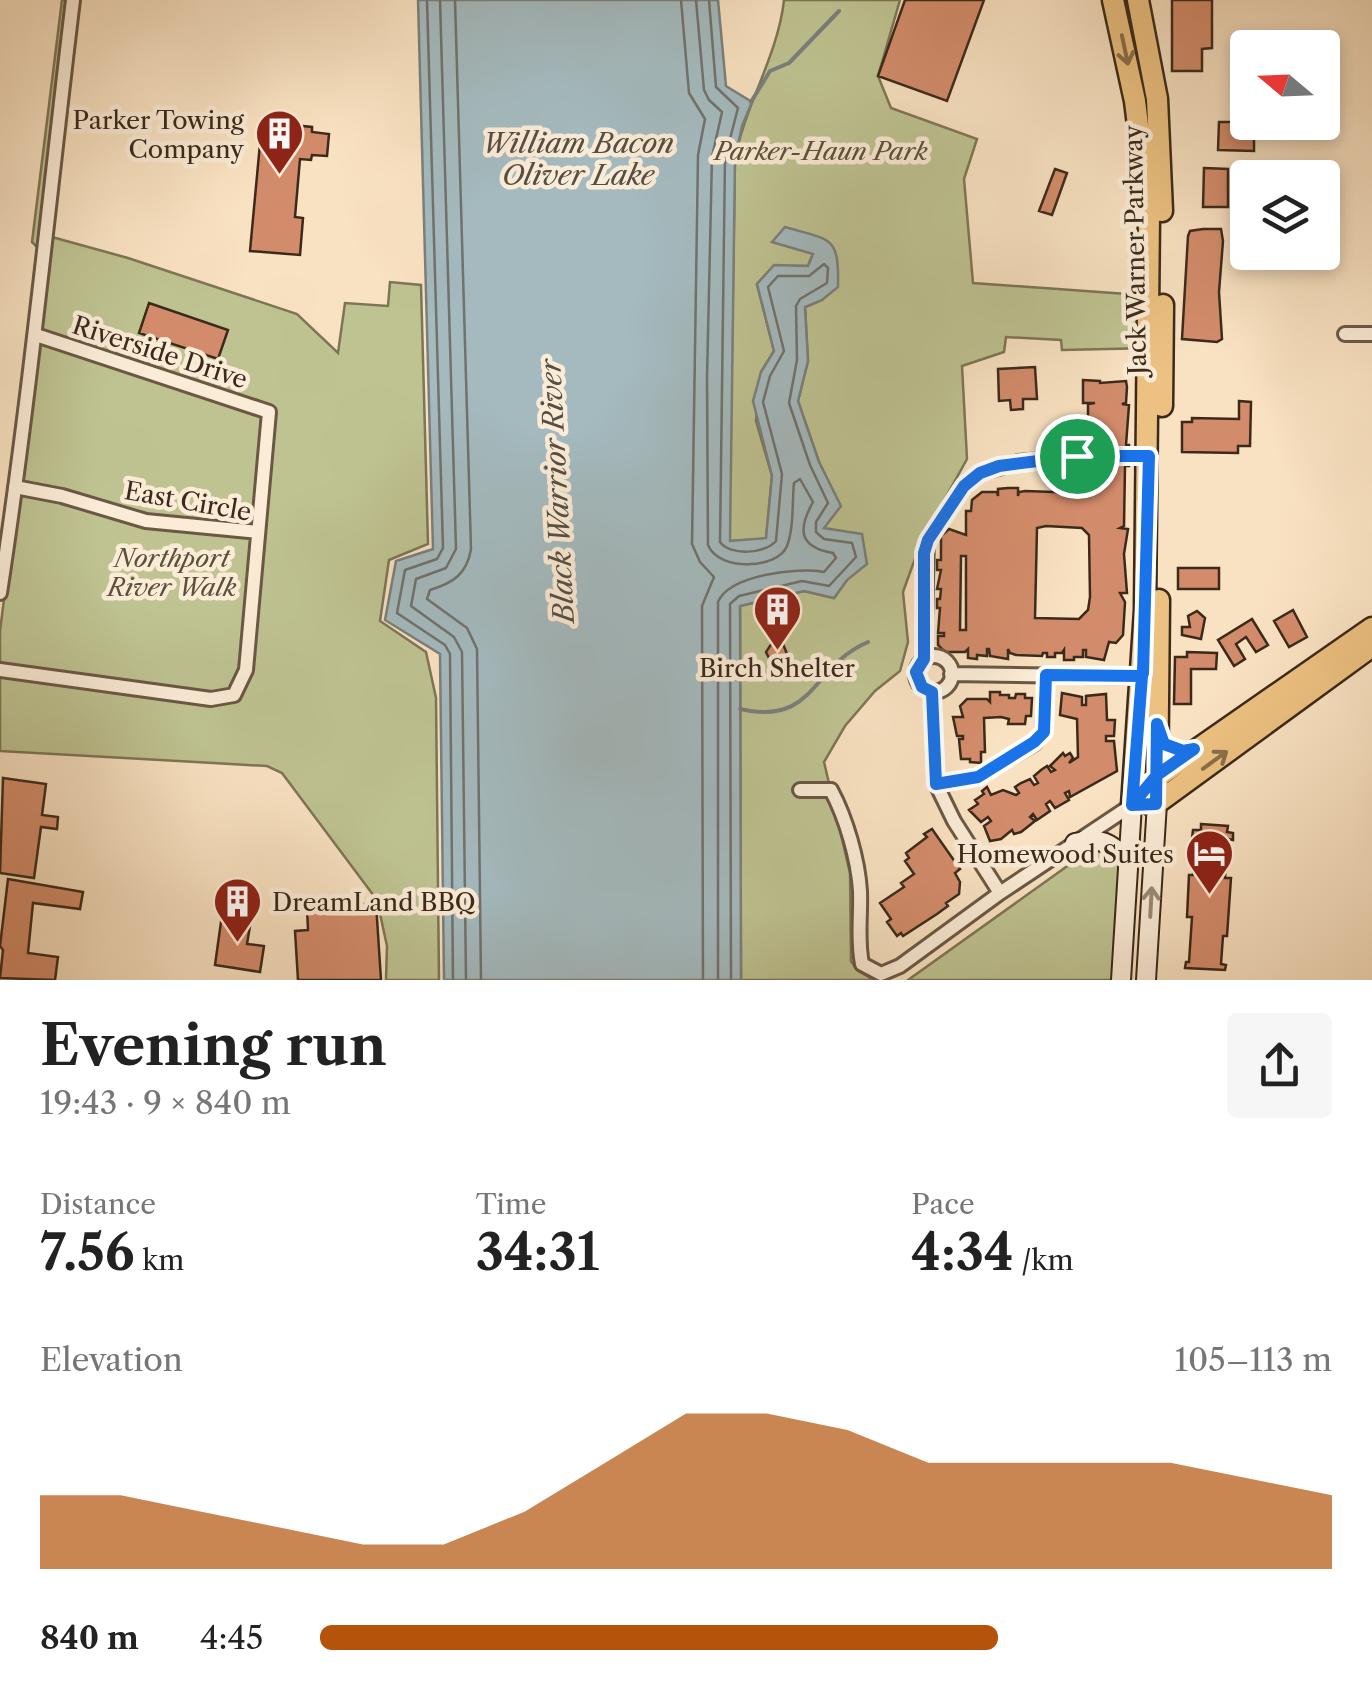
<!DOCTYPE html>
<meta charset="utf-8">
<style>
:root{--surface:#fff;--page:#f6f6f6;--text:#222;--muted:#767676;--accent:#b45309}
body{margin:0;font-family:"Libre Caslon Text",serif;background:var(--page);color:var(--text);height:100vh;display:flex;flex-direction:column;font-size:38px;white-space:nowrap}
*{box-sizing:border-box;margin:0}
p{font-size:32px;color:var(--muted)}
.icon{flex:none;width:55px;height:55px;fill:none;stroke:currentColor;stroke-width:2;stroke-linecap:round;stroke-linejoin:round}
.map{position:relative;height:980px;overflow:hidden}
.side{display:flex;flex-direction:column;background:var(--surface);flex:1}
.side>*{flex:none}
.needle{width:65px;rotate:289deg}
.fabs{position:absolute;left:1230px;top:30px;display:grid;gap:20px}
.fabs a{display:grid;place-items:center;width:110px;height:110px;border-radius:10px;background:var(--surface);box-shadow:0 5px 15px #0003;font-size:50px}
.pin{position:absolute;display:grid;place-items:center;width:85px;height:85px;color:#fff;margin:-42px;border:5px solid #fff;border-radius:50%;box-shadow:0 2px 10px #0007}
.round{display:grid;place-items:center;flex:none;width:105px;height:105px;border-radius:10px;background:var(--page)}
.headline{display:flex;align-items:center;justify-content:space-between;height:170px;padding:0 40px}
h1{font-size:55px;font-weight:800;line-height:75px}
.figures{display:grid;grid-template-columns:repeat(3,1fr);gap:15px;height:170px;padding:10px 40px}
.figures div{display:grid;align-content:center}
.figures b{font-size:50px;font-weight:800}
.figures small{font-size:28px;font-weight:400}
.figures p{font-size:28px}
.chart{height:280px;padding:20px 40px}
.chart p{display:flex;justify-content:space-between}
.chart svg{width:100%;height:180px;margin-top:10px;fill:var(--accent);opacity:.7}
ul{padding:0 40px;list-style:none;font-size:32px}
li{display:grid;grid-template-columns:160px 120px 1fr;align-items:center;height:75px}
li i{height:25px;border-radius:12px;background:var(--accent)}
.map>svg:first-child{display:block}
</style>
<div class="map">
<svg width="1372" height="980" viewBox="0 0 1372 980">
<rect width="100%" height="100%" fill="#f9e2c2"/>
<filter id="stains"><feTurbulence type="fractalNoise" baseFrequency=".002" numOctaves="4"/><feColorMatrix values="0 0 0 0 .2 0 0 0 0 .09 0 0 0 0 .02 0 0 0 .5 -.17"/></filter>
<radialGradient id="worn" r=".72"><stop offset=".6" stop-color="#630" stop-opacity="0"/><stop offset="1" stop-color="#630" stop-opacity=".3"/></radialGradient>
<path fill="#bfc392" stroke="#7d7656" stroke-width="2.5" d="M 62,0 L 80,0 L 52,237 L 128,258 L 297,314 L 338,353 L 345,303 L 388,306 L 390,282 L 421,285 L 428,544 L 389,560 L 380,621 L 426,652 L 436,698 L 439,980 L 386,980 L 387,946 L 377,900 L 282,773 L 267,766 L 0,751 L 0,631 L 47,257 L 32,242 Z
M 784,0 L 900,0 L 878,76 L 891,108 L 977,139 L 964,179 L 973,283 L 1154,296 L 1153,348 L 1062,350 L 1061,340 L 1006,337 L 1004,352 L 962,366 L 967,459 L 921,542 L 903,592 L 908,642 L 900,671 L 875,691 L 845,726 L 824,762 L 850,873 L 851,961 L 857,970 L 874,980 L 741,980 L 740,606 L 804,591 L 834,598 L 847,580 L 823,529 L 840,506 L 819,462 L 798,401 L 808,361 L 805,307 L 822,300 L 813,254 L 808,266 L 774,266 L 757,284 L 774,351 L 761,372 L 756,421 L 772,476 L 766,539 L 729,541 L 735,158 C 746,103 778,55 784,0 Z
M 1094,847 L 1120,858 L 1116,980 L 908,980 Z"/>
<path fill="#a4babf" stroke="#7a807d" stroke-width="2.5" d="M 418,0 L 718,0 L 726,86 L 752,102 L 742,126 L 735,158 L 730,541 L 766,538 L 772,476 L 753,401 L 761,372 L 774,351 L 757,284 L 774,265 L 808,266 L 813,254 L 772,242 L 785,227 C 832,241 839,235 838,287 L 822,300 L 805,307 L 808,361 L 798,401 L 819,462 L 841,506 L 824,528 L 862,534 L 867,564 L 847,580 L 834,598 L 804,591 L 740,606 L 741,980 L 444,980 L 440,654 L 385,620 L 396,561 L 433,549 Z"/>
<g fill="none" stroke-linecap="round" stroke-linejoin="round">
<path stroke="#70726d" stroke-width="2.5" d="M 427,0 L 443,548 L 437,559 L 405,570 L 397,613 L 445,645 L 450,654 L 453,980
M 440,0 L 456,549 L 446,568 L 416,579 L 411,606 L 454,637 L 462,652 L 466,980
M 455,0 L 471,549 C 467,574 453,583 430,590 L 427,599 L 467,628 L 477,649 L 481,980
M 681,0 L 689,93 L 705,119 L 698,155 L 692,544 L 700,562 L 714,577 L 702,606 L 703,980
M 696,0 L 704,90 L 709,100 L 722,112 L 712,157 L 707,378 L 708,545 C 719,572 778,569 787,546 C 794,528 792,502 794,483 L 800,479 L 813,502 C 798,529 798,547 833,553 L 836,558 L 824,572 C 797,567 729,575 718,602 L 718,980
M 709,0 L 716,87 L 738,108 L 725,158 L 720,542 C 730,556 765,554 776,541 L 782,474 L 763,402 L 770,376 L 784,351 L 768,287 L 778,276 L 809,276 L 824,264 L 828,268 L 827,283 L 800,299 L 796,306 L 797,360 L 789,403 L 810,465 L 828,503 L 816,522 L 816,532 L 824,539 L 852,543 L 856,557 L 829,586 L 802,581 L 739,596 L 730,604 L 731,980"/>
<path stroke="#7a807d" stroke-width="4" d="M 751,102 L 770,71 L 789,63 L 839,11
M 740,709 C 816,726 810,667 868,642"/>
</g>
<path fill="#d38c6b" stroke="#3b2a1b" stroke-width="2.5" fill-rule="evenodd" d="M 905,0 L 984,0 L 947,101 L 878,76 Z
M 1172,0 L 1212,0 L 1212,48 L 1202,49 L 1202,71 L 1172,71 Z
M 262,122 L 312,127 L 312,132 L 329,134 L 327,156 L 312,155 L 311,160 L 300,159 L 295,217 L 303,218 L 300,255 L 250,251 Z
M 1219,122 L 1254,122 L 1254,151 L 1218,150 Z
M 1204,168 L 1228,169 L 1228,207 L 1203,207 Z
M 1055,169 L 1067,173 L 1052,215 L 1039,211 Z
M 1203,229 L 1221,229 L 1223,241 L 1219,292 L 1222,339 L 1217,342 L 1182,339 L 1188,236 L 1190,231 Z
M 149,303 L 228,330 L 218,359 L 139,333 Z
M 1035,367 L 1037,399 L 1023,399 L 1023,409 L 1011,410 L 1010,400 L 999,401 L 998,369 Z
M 1083,380 L 1100,381 L 1100,383 L 1126,381 L 1127,387 L 1126,403 L 1122,404 L 1129,405 L 1126,445 L 1129,445 L 1129,466 L 1125,466 L 1124,526 L 1120,528 L 1128,529 L 1124,554 L 1127,593 L 1120,593 L 1125,602 L 1123,635 L 1116,643 L 1109,642 L 1104,660 L 1086,657 L 1086,650 L 1083,650 L 1083,657 L 1074,657 L 1074,660 L 1064,660 L 1064,650 L 1062,653 L 1055,653 L 1055,657 L 1047,657 L 1047,653 L 1043,653 L 1042,656 L 1016,655 L 1010,653 L 1008,649 L 1008,659 L 990,656 L 989,649 L 987,649 L 987,656 L 977,655 L 977,659 L 968,658 L 968,649 L 965,652 L 945,652 L 938,645 L 938,636 L 944,636 L 944,633 L 938,633 L 940,608 L 937,608 L 937,599 L 940,599 L 941,589 L 937,589 L 941,570 L 937,570 L 937,560 L 941,560 L 941,536 L 949,529 L 966,535 L 966,511 L 971,511 L 972,500 L 982,492 L 997,492 L 998,496 L 998,489 L 1008,488 L 1018,488 L 1018,496 L 1019,492 L 1025,491 L 1083,493 L 1088,487 L 1087,445 L 1094,445 L 1089,444 L 1090,424 L 1094,424 L 1088,424 L 1088,404 L 1095,403 L 1083,403 ZM 1046,526 L 1082,528 L 1089,535 L 1090,597 L 1088,610 L 1079,619 L 1035,618 L 1037,528 ZM 961,556 L 966,556 L 966,630 L 960,630 Z
M 1239,401 L 1251,402 L 1250,446 L 1238,446 L 1238,453 L 1182,452 L 1182,422 L 1192,422 L 1192,418 L 1239,419 Z
M 1178,568 L 1219,568 L 1219,589 L 1178,589 Z
M 1293,610 L 1307,637 L 1289,647 L 1274,621 Z
M 1197,611 L 1205,618 L 1201,639 L 1182,635 L 1182,627 L 1190,627 L 1188,616 Z
M 1252,619 L 1268,645 L 1256,652 L 1246,637 L 1236,644 L 1245,659 L 1234,666 L 1218,640 Z
M 772,643 L 783,644 L 787,654 L 782,662 L 771,662 L 766,652 Z
M 1187,652 L 1217,653 L 1216,669 L 1191,669 L 1191,704 L 1174,704 L 1175,657 L 1187,657 Z
M 990,692 L 1000,692 L 1000,695 L 1009,695 L 1009,698 L 1015,698 L 1016,694 L 1025,694 L 1025,698 L 1032,698 L 1031,716 L 1026,716 L 1025,724 L 1008,724 L 1009,719 L 1001,717 L 984,718 L 985,752 L 981,752 L 981,763 L 970,762 L 970,759 L 961,759 L 959,739 L 963,739 L 963,736 L 957,736 L 953,717 L 963,717 L 960,706 L 967,699 L 987,699 L 990,702 Z
M 1062,693 L 1082,697 L 1082,705 L 1086,705 L 1086,696 L 1106,694 L 1107,720 L 1115,720 L 1114,736 L 1106,736 L 1106,741 L 1114,741 L 1117,771 L 1070,797 L 1069,791 L 1065,793 L 1069,800 L 1055,808 L 1050,801 L 1046,804 L 1050,811 L 1037,820 L 1033,814 L 1030,817 L 1035,821 L 1021,832 L 1014,834 L 1012,830 L 1001,839 L 990,841 L 984,826 L 991,821 L 988,817 L 981,822 L 969,810 L 978,804 L 975,800 L 984,794 L 982,791 L 987,787 L 991,795 L 1003,790 L 1016,795 L 1019,793 L 1015,787 L 1021,783 L 1030,779 L 1034,785 L 1038,783 L 1034,776 L 1041,770 L 1047,766 L 1051,772 L 1055,770 L 1050,766 L 1063,753 L 1065,756 L 1070,753 L 1073,758 L 1069,763 L 1078,757 L 1077,719 L 1060,715 Z
M 3,778 L 46,784 L 42,815 L 58,817 L 57,829 L 41,827 L 34,878 L 0,873 Z
M 1201,824 L 1228,826 L 1227,832 L 1233,833 L 1233,840 L 1228,839 L 1225,878 L 1231,878 L 1227,936 L 1223,936 L 1221,964 L 1226,965 L 1225,970 L 1185,968 L 1186,962 L 1189,962 L 1192,917 L 1187,917 L 1189,875 L 1193,875 L 1196,838 L 1192,838 L 1193,830 L 1201,830 Z
M 932,829 L 960,869 L 955,873 L 960,882 L 959,894 L 946,903 L 948,906 L 937,914 L 903,936 L 901,933 L 897,936 L 887,922 L 891,919 L 880,903 L 904,887 L 901,883 L 914,874 L 905,861 L 909,858 L 906,853 L 927,837 L 924,834 Z
M 8,879 L 83,892 L 80,909 L 33,903 L 28,953 L 58,957 L 55,980 L 0,978 L 3,950 L 0,946 Z
M 376,903 L 381,980 L 298,980 L 295,931 L 308,930 L 307,908 Z
M 229,919 L 250,926 L 247,944 L 264,946 L 260,972 L 215,965 L 221,922 L 228,923 Z"/>
<g fill="none" stroke-linecap="round" stroke-linejoin="round">
<defs>
<path id="street" d="M 1345,334 L 1372,334
M 15,487 L 62,496 L 146,521 L 258,532
M 0,593 C 30,396 49,198 73,0
M916 674a18 18 0 1 1 36 0a18 18 0 1 1-36 0Z
M 924,659 L 927,540 L 964,487 L 980,473 L 1019,462 L 1077,456 L 1149,456
M 0,670 L 211,699 L 234,695 L 246,670 L 269,412 L 36,335
M 951,674 L 1142,677
M 932,692 L 936,784 L 954,821 L 1000,893
M 936,784 L 978,777 L 1035,743 L 1043,732 L 1046,675
M 800,790 L 831,790 C 846,818 858,859 860,891 C 861,916 857,939 862,964 L 881,974 L 900,966 L 1000,893 L 1132,805"/>
<path id="secondary" d="M 1075,843 C 1101,837 1110,842 1129,861
M 1121,980 L 1132,805
M 1146,980 L 1157,803"/>
<path id="primary" d="M 1113,0 L 1135,101 L 1149,214 L 1145,610 L 1132,805
M 1138,0 L 1157,99 L 1162,211
M 1162,406 L 1163,305
M 1152,781 L 1372,628
M 1157,803 L 1159,600
M 1149,804 L 1157,803 L 1372,646"/>
</defs>
<use href="#street" stroke="#6a5845" stroke-width="18"/>
<use href="#secondary" stroke="#3b2a1b" stroke-width="22"/>
<use href="#primary" stroke="#3b2a1b" stroke-width="25"/>
<use href="#street" stroke="#fbecd7" stroke-width="12"/>
<use href="#secondary" stroke="#fbecd7" stroke-width="18"/>
<use href="#primary" stroke="#ecc181" stroke-width="20"/>
</g>
<defs><path id="oneway-shaft" d="M-6 0H5M1.5-3L5.5 0L1.5 3" fill="none" stroke-width="1.6" stroke-linecap="round" stroke-linejoin="round" transform="scale(2.5)"/></defs>
<g stroke="#8b6e49">
<use href="#oneway-shaft" transform="translate(1125 50) rotate(78)"/>
<use href="#oneway-shaft" transform="translate(1215 760) rotate(-36)"/>
</g>
<use stroke="#9b8b79" href="#oneway-shaft" transform="translate(1151 902) rotate(-87)"/>
<g fill="none" stroke-linecap="round" stroke-linejoin="round">
<defs>
<path id="route" d="M 1077,456 L 999,466 L 980,473 L 964,486 L 928,540 L 924,553 L 924,659 L 916,672 L 922,687 L 932,692 L 936,784 L 978,777 L 1034,742 L 1044,732 L 1046,675 L 1142,676 L 1132,805 L 1157,775 L 1194,749 L 1183,751 L 1164,744 L 1157,724 L 1156,804 L 1132,805 L 1142,676 L 1143,673 L 1149,456 L 1077,456"/>
</defs>
<use href="#route" stroke="#fff" stroke-width="20"/>
<use href="#route" stroke="#1a73e8" stroke-width="12"/>
</g>
<defs>
<symbol id="building-pin" viewBox="-11 -11 22 30"><path d="M0 17L-7.5 6A9.5 9.5 0 1 1 7.5 6Z" fill="#8f2418" stroke="#fbecd7"/><path d="M-4-6H4V6H1V3H-1V6H-4ZM-2.5-4.3h1.7v1.8h-1.7ZM.8-4.3h1.7v1.8H.8ZM-2.5-1h1.7V.8h-1.7ZM.8-1h1.7V.8H.8Z" fill="#fff"/></symbol>
<symbol id="hotel-pin" viewBox="-11 -11 22 30"><path d="M0 17L-7.5 6A9.5 9.5 0 1 1 7.5 6Z" fill="#8f2418" stroke="#fbecd7"/><path d="M-6-4.5h1.5V1H6V5H4.5V3h-9V5H-6ZM-4 0a1.8 1.8 0 1 1 3.6 0ZM.5 0V-2.5h3Q6-2.5 6 0Z" fill="#fff"/></symbol>
</defs>
<g fill-rule="evenodd">
<use href="#building-pin" x="252" y="106" width="55" height="75"/>
<use href="#building-pin" x="750" y="582" width="55" height="75"/>
<use href="#hotel-pin" x="1182" y="826" width="55" height="75"/>
<use href="#building-pin" x="210" y="874" width="55" height="75"/>
</g>
<g text-anchor="middle" stroke-width="9" stroke-linejoin="round" paint-order="stroke">
<g font-size="25" fill="#3b2a1b" stroke="#fbecd7" text-anchor="end">
<text x="244" y="129">Parker Towing<tspan x="244" dy="29">Company</tspan></text>
<text x="777" y="677" text-anchor="middle">Birch Shelter</text>
<text x="1174" y="863">Homewood Suites</text>
<text x="272" y="911" text-anchor="start">DreamLand BBQ</text>
</g>
<g font-size="25" font-style="italic" fill="#5c5039" stroke="#fbecd7">
<text x="821" y="160">Parker-Haun Park</text>
<text x="172" y="567">Northport<tspan x="172" dy="29">River Walk</tspan></text>
</g>
<g font-size="25" fill="#3b2a1b" stroke="#fbecd7">
<text transform="translate(1135 250) rotate(-91)" y="9">Jack Warner Parkway</text>
<text transform="translate(160 352) rotate(18)" y="9">Riverside Drive</text>
<text transform="translate(188 501) rotate(10)" y="9">East Circle</text>
</g>
<g font-size="28" font-style="italic" fill="#554e44" stroke="#fbecd7">
<text x="578" y="153">William Bacon<tspan x="578" dy="32">Oliver Lake</tspan></text>
<text transform="translate(557 491) rotate(-93)" y="10">Black Warrior River</text>
</g>
</g>
<rect width="100%" height="100%" filter="url(#stains)"/>
<rect width="100%" height="100%" fill="url(#worn)"/>
</svg>
<div class="fabs">
<a><svg class="needle" viewBox="-14 -14 28 28"><path d="M0-13l5 13h-10z" fill="#e53935"/><path d="M0 13l5-13h-10z" fill="#767676"/></svg></a>
<a><svg class="icon" aria-label="layers" viewBox="0 0 24 24"><path d="M12 4l9 5-9 5-9-5zM3 14l9 5 9-5"/></svg></a>
</div>
<div class="pin" style="left:1077px;top:456px;background:#1e9e55"><svg class="icon" aria-label="arrive" viewBox="0 0 24 24"><path d="M6 21V4h12l-3 4 3 4H6"/></svg></div>
</div>
<section class="side">
<div class="headline"><div><h1>Evening run</h1><p>19:43 · 9 × 840 m</p></div><a class="round"><svg class="icon" aria-label="share" viewBox="0 0 24 24"><path d="M12 15V3M7 8l5-5 5 5M5 13v7h14v-7"/></svg></a></div>
<div class="figures">
<div><p>Distance</p><b>7.56<small> km</small></b></div>
<div><p>Time</p><b>34:31</b></div>
<div><p>Pace</p><b>4:34<small> /km</small></b></div>
</div>
<div class="chart"><p><span>Elevation</span>105–113 m</p>
<svg viewBox="0 0 160 44" preserveAspectRatio="none"><path d="M0 44V26L10 26L20 30L30 34L40 38L50 38L60 30L70 18L80 6L90 6L100 10L110 18L120 18L130 18L140 18L150 22L160 26V44z"/></svg>
</div>
<ul>
<li><b>840 m</b>4:45<i style="width:67%"></i></li>
</ul>
</section>
